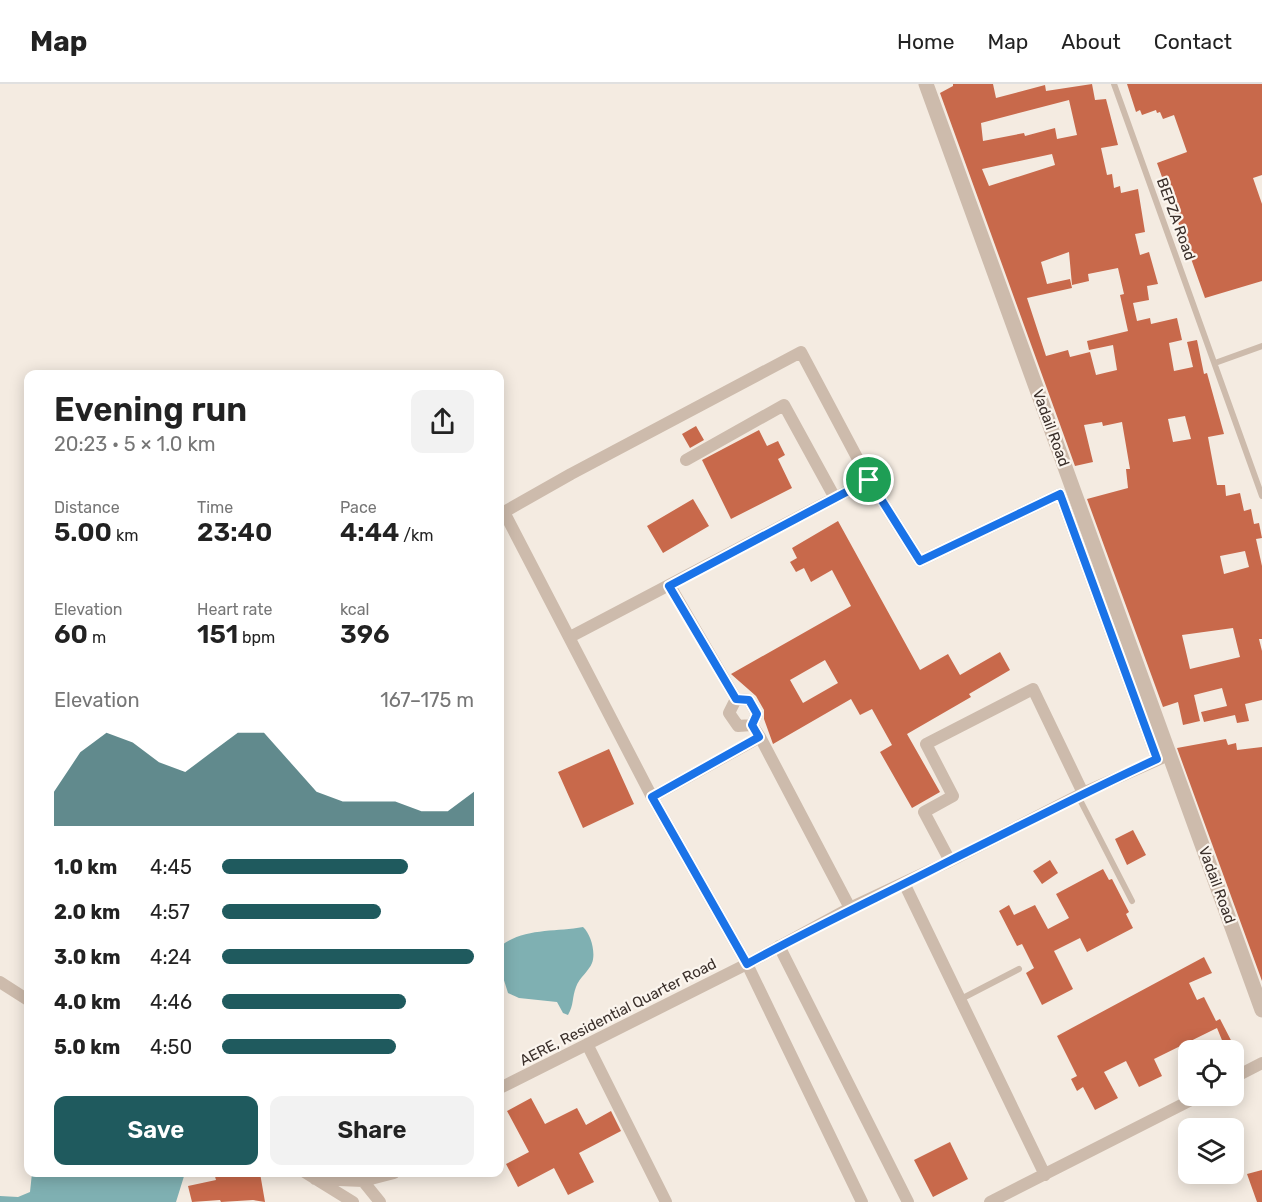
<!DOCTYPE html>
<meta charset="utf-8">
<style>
:root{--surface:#fff;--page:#f2f2f2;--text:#222;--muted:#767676;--line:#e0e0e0;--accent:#1f5a5e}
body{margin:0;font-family:Rubik,sans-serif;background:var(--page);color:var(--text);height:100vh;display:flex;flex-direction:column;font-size:22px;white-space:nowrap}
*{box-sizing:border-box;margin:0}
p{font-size:20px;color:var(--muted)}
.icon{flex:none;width:33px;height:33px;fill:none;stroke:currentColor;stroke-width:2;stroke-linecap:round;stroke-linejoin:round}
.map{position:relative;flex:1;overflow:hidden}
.side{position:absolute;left:24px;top:286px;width:480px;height:807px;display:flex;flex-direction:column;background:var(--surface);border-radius:12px;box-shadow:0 3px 15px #0003}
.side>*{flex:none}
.fabs{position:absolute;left:1178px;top:956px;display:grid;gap:12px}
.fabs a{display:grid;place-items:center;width:66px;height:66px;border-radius:12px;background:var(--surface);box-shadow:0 3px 15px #0003;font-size:30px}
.pin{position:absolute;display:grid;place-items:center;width:51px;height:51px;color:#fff;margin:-26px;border:3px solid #fff;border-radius:50%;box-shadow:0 2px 6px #0007}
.round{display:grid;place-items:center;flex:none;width:63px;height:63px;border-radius:12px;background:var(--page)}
.head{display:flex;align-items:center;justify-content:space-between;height:102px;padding:0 30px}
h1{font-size:33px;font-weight:600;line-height:45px}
.stats{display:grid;grid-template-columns:repeat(3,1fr);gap:9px;height:102px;padding:6px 30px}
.stats div{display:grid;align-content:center}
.stats b{font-size:26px;font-weight:600}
.stats small{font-size:16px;font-weight:400}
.stats p{font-size:16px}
.chart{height:168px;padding:12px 30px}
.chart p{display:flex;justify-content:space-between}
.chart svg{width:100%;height:108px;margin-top:6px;fill:var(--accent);opacity:.7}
.cta{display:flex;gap:12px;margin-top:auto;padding:12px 30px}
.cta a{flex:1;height:69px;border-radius:12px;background:var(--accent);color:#fff;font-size:24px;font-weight:600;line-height:69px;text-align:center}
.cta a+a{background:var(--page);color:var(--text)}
ul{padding:0 30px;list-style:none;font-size:20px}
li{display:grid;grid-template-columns:96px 72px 1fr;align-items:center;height:45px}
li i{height:15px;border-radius:8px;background:var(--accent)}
header{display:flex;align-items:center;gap:36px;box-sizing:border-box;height:84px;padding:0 30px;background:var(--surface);border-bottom:2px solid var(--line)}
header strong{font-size:28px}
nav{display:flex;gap:33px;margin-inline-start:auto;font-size:21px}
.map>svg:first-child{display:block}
</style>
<header>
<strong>Map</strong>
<nav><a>Home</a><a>Map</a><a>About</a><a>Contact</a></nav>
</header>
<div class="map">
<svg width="1262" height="1118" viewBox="0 0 1262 1118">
<rect width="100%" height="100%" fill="#f4ebe1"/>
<path fill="#7fb0b2" d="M 583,843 C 591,850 596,869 592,879 C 589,887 579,894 576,903 C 572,913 574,921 568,931 L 563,929 L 557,918 L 519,914 L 508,909 L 502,890 L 502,861 C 525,844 556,848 583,843 Z
M 32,1089 L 185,1089 L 176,1118 L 0,1118 L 0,1112 L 18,1113 L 30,1108 Z"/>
<path fill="#c8694b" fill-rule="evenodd" d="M 953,0 L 993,0 L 996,14 L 1045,1 L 1046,7 L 1092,0 L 1095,16 L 1106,15 L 1118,61 L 1101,64 L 1107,91 L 1112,90 L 1114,104 L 1120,102 L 1121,109 L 1138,105 L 1145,148 L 1135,150 L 1140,171 L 1149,168 L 1158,200 L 1147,202 L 1149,216 L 1133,219 L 1137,237 L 1150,234 L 1151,240 L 1177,234 L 1182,256 L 1169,259 L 1174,287 L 1193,283 L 1187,258 L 1197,256 L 1204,290 L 1207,289 L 1224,350 L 1208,353 L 1217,401 L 1225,401 L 1226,412 L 1240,409 L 1244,427 L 1251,425 L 1254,440 L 1259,439 L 1262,454 L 1256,455 L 1262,482 L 1262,555 L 1259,555 L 1262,567 L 1262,616 L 1245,620 L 1249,637 L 1237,639 L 1235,631 L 1204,638 L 1201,628 L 1227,622 L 1222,604 L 1194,611 L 1200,637 L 1183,641 L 1178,618 L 1163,623 L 1087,415 L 1128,404 L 1126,385 L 1130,385 L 1122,338 L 1103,342 L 1102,338 L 1084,341 L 1093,378 L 1075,382 L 940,9 L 953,2 ZM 1069,16 L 1077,51 L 1057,55 L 1055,44 L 1025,52 L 1024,49 L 983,57 L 981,39 ZM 1052,70 L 1055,81 L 989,102 L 982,85 ZM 1069,168 L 1072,201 L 1089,197 L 1088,190 L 1118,184 L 1124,210 L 1120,211 L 1128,247 L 1087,257 L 1089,266 L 1113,261 L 1117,286 L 1096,291 L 1090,268 L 1070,273 L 1068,266 L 1046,272 L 1027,214 L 1072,204 L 1070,195 L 1047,200 L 1041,178 ZM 1185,332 L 1191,355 L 1173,358 L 1168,335 ZM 1245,467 L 1249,483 L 1224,490 L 1220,472 ZM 1233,544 L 1240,573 L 1190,585 L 1182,551 Z
M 1127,0 L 1262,0 L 1262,91 L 1253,94 L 1262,120 L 1262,197 L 1205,214 L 1157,79 L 1187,68 L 1174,31 L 1163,35 L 1160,28 L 1157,29 L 1156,26 L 1142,31 L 1140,26 L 1136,28 Z
M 696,342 L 704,356 L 690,364 L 682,350 Z
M 759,346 L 767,362 L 778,357 L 785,371 L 778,375 L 792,404 L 731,435 L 702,376 Z
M 693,415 L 709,442 L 663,469 L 647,442 Z
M 838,437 L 920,586 L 948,570 L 960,591 L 1000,568 L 1010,586 L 969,610 L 971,613 L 907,650 L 940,708 L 912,724 L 880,668 L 892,661 L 872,625 L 860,631 L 851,615 L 773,660 L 764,635 L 764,626 L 756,612 L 731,590 L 851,522 L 832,486 L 811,498 L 804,484 L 796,488 L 790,478 L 797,474 L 792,464 ZM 825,576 L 838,599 L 803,619 L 790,596 Z
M 1226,655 L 1228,661 L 1236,659 L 1237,666 L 1262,663 L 1262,897 L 1177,664 Z
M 609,665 L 634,720 L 583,744 L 558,688 Z
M 1133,746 L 1146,771 L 1127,781 L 1115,755 Z
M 1050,776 L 1058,789 L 1042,800 L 1033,787 Z
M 1103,785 L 1109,796 L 1112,795 L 1129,828 L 1126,830 L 1133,844 L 1087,868 L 1080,854 L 1054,867 L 1073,905 L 1042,921 L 1026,889 L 1034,884 L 1022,860 L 1017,862 L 999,827 L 1009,821 L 1014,831 L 1035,821 L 1048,845 L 1069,834 L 1056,810 Z
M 1204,873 L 1212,889 L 1189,899 L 1197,916 L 1204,913 L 1216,937 L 1220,935 L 1236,966 L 1226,966 L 1217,944 L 1154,975 L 1162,992 L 1139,1003 L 1126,977 L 1104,988 L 1118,1014 L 1095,1026 L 1083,1003 L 1077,1007 L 1071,995 L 1077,992 L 1057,952 Z
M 531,1014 L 545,1040 L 577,1024 L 586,1041 L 611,1027 L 621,1047 L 579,1069 L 594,1098 L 568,1111 L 554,1084 L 518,1103 L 506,1080 L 529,1068 L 507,1027 Z
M 950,1058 L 968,1095 L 933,1113 L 914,1076 Z
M 1262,1086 L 1262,1118 L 1257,1118 L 1247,1090 Z
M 214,1089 L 260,1089 L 265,1118 L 253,1116 L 221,1118 L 220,1116 L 192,1118 L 188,1102 L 216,1096 Z"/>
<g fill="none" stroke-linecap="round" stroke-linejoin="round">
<path stroke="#cdbbac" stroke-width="6" d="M 1114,0 L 1262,412
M 1215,279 L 1262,262
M 1078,712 L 1132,817
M 961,915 L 1019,885"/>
<path stroke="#cdbbac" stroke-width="12" d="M 686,376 L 784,321 L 835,414
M 570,553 L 869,396
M 736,615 L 749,616 L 757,630 L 752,641
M 760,653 L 850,824
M 652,713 L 760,653 L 752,641 L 738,642 L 729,629 L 736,615 L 670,502
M 950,777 L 924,728 L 953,712 L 926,660 L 1033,605 L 1083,709
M 904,799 L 1045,1091
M 779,862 L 908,1118
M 0,898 L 28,916
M 587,960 L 666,1118
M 1233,994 L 1262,979
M 500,1004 L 747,880 L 850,824 L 950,777 L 1083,709 L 1164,673
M 306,1089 L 353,1118
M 315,1095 L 363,1097 L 394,1089
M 363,1097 L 380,1118
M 862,1118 L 747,880 L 652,713 L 504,428 L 571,390 L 801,268 L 869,396 L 920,477 L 1060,410 L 1157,675
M 990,1118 L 1201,1011"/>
<path stroke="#cdbbac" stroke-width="15" d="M 926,0 L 1262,926"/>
</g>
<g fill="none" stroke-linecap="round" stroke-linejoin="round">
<defs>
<path id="route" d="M 869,396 L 920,477 L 1060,410 L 1157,675 C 1087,707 1020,742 951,776 C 883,811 814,843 747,880 L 652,713 L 759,653 L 752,641 L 757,630 L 749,616 L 736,615 L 669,502 Z"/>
</defs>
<use href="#route" stroke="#fff" stroke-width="12"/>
<use href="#route" stroke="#1a73e8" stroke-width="8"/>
</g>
<g text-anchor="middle" stroke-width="4.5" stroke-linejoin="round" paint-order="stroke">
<g font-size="15" fill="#3b302b" stroke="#fbf5ee">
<text transform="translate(1176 135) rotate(70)" y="5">BEPZA Road</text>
<text transform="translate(1051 344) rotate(70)" y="5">Vadail Road</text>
<text transform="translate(1217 801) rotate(70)" y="5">Vadail Road</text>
<text transform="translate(618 928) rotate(-27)" y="5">AERE, Residential Quarter Road</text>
</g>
</g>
</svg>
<div class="fabs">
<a><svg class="icon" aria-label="locate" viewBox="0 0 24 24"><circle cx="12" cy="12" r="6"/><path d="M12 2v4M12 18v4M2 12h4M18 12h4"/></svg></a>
<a><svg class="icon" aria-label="layers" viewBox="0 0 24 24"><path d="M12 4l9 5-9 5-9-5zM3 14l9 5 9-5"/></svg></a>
</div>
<div class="pin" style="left:869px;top:396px;background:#1e9e55"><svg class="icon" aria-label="arrive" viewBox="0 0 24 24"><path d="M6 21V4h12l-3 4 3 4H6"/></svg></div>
<section class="side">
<div class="head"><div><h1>Evening run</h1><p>20:23 · 5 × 1.0 km</p></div><a class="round"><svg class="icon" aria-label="share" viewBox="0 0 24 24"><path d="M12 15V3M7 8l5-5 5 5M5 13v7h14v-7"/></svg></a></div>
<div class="stats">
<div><p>Distance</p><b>5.00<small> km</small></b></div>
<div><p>Time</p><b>23:40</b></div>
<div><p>Pace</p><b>4:44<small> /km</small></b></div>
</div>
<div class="stats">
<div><p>Elevation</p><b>60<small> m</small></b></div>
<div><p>Heart rate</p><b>151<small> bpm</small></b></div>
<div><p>kcal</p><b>396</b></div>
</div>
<div class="chart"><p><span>Elevation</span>167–175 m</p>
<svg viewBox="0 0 160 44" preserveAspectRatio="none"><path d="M0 44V30L10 14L20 6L30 10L40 18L50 22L60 14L70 6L80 6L90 18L100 30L110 34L120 34L130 34L140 38L150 38L160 30V44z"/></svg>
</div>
<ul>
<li><b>1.0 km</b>4:45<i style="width:74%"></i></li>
<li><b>2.0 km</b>4:57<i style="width:63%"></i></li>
<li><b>3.0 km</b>4:24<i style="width:100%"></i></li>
<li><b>4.0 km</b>4:46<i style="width:73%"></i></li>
<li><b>5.0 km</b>4:50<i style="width:69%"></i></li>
</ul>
<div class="cta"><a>Save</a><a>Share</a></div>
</section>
</div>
